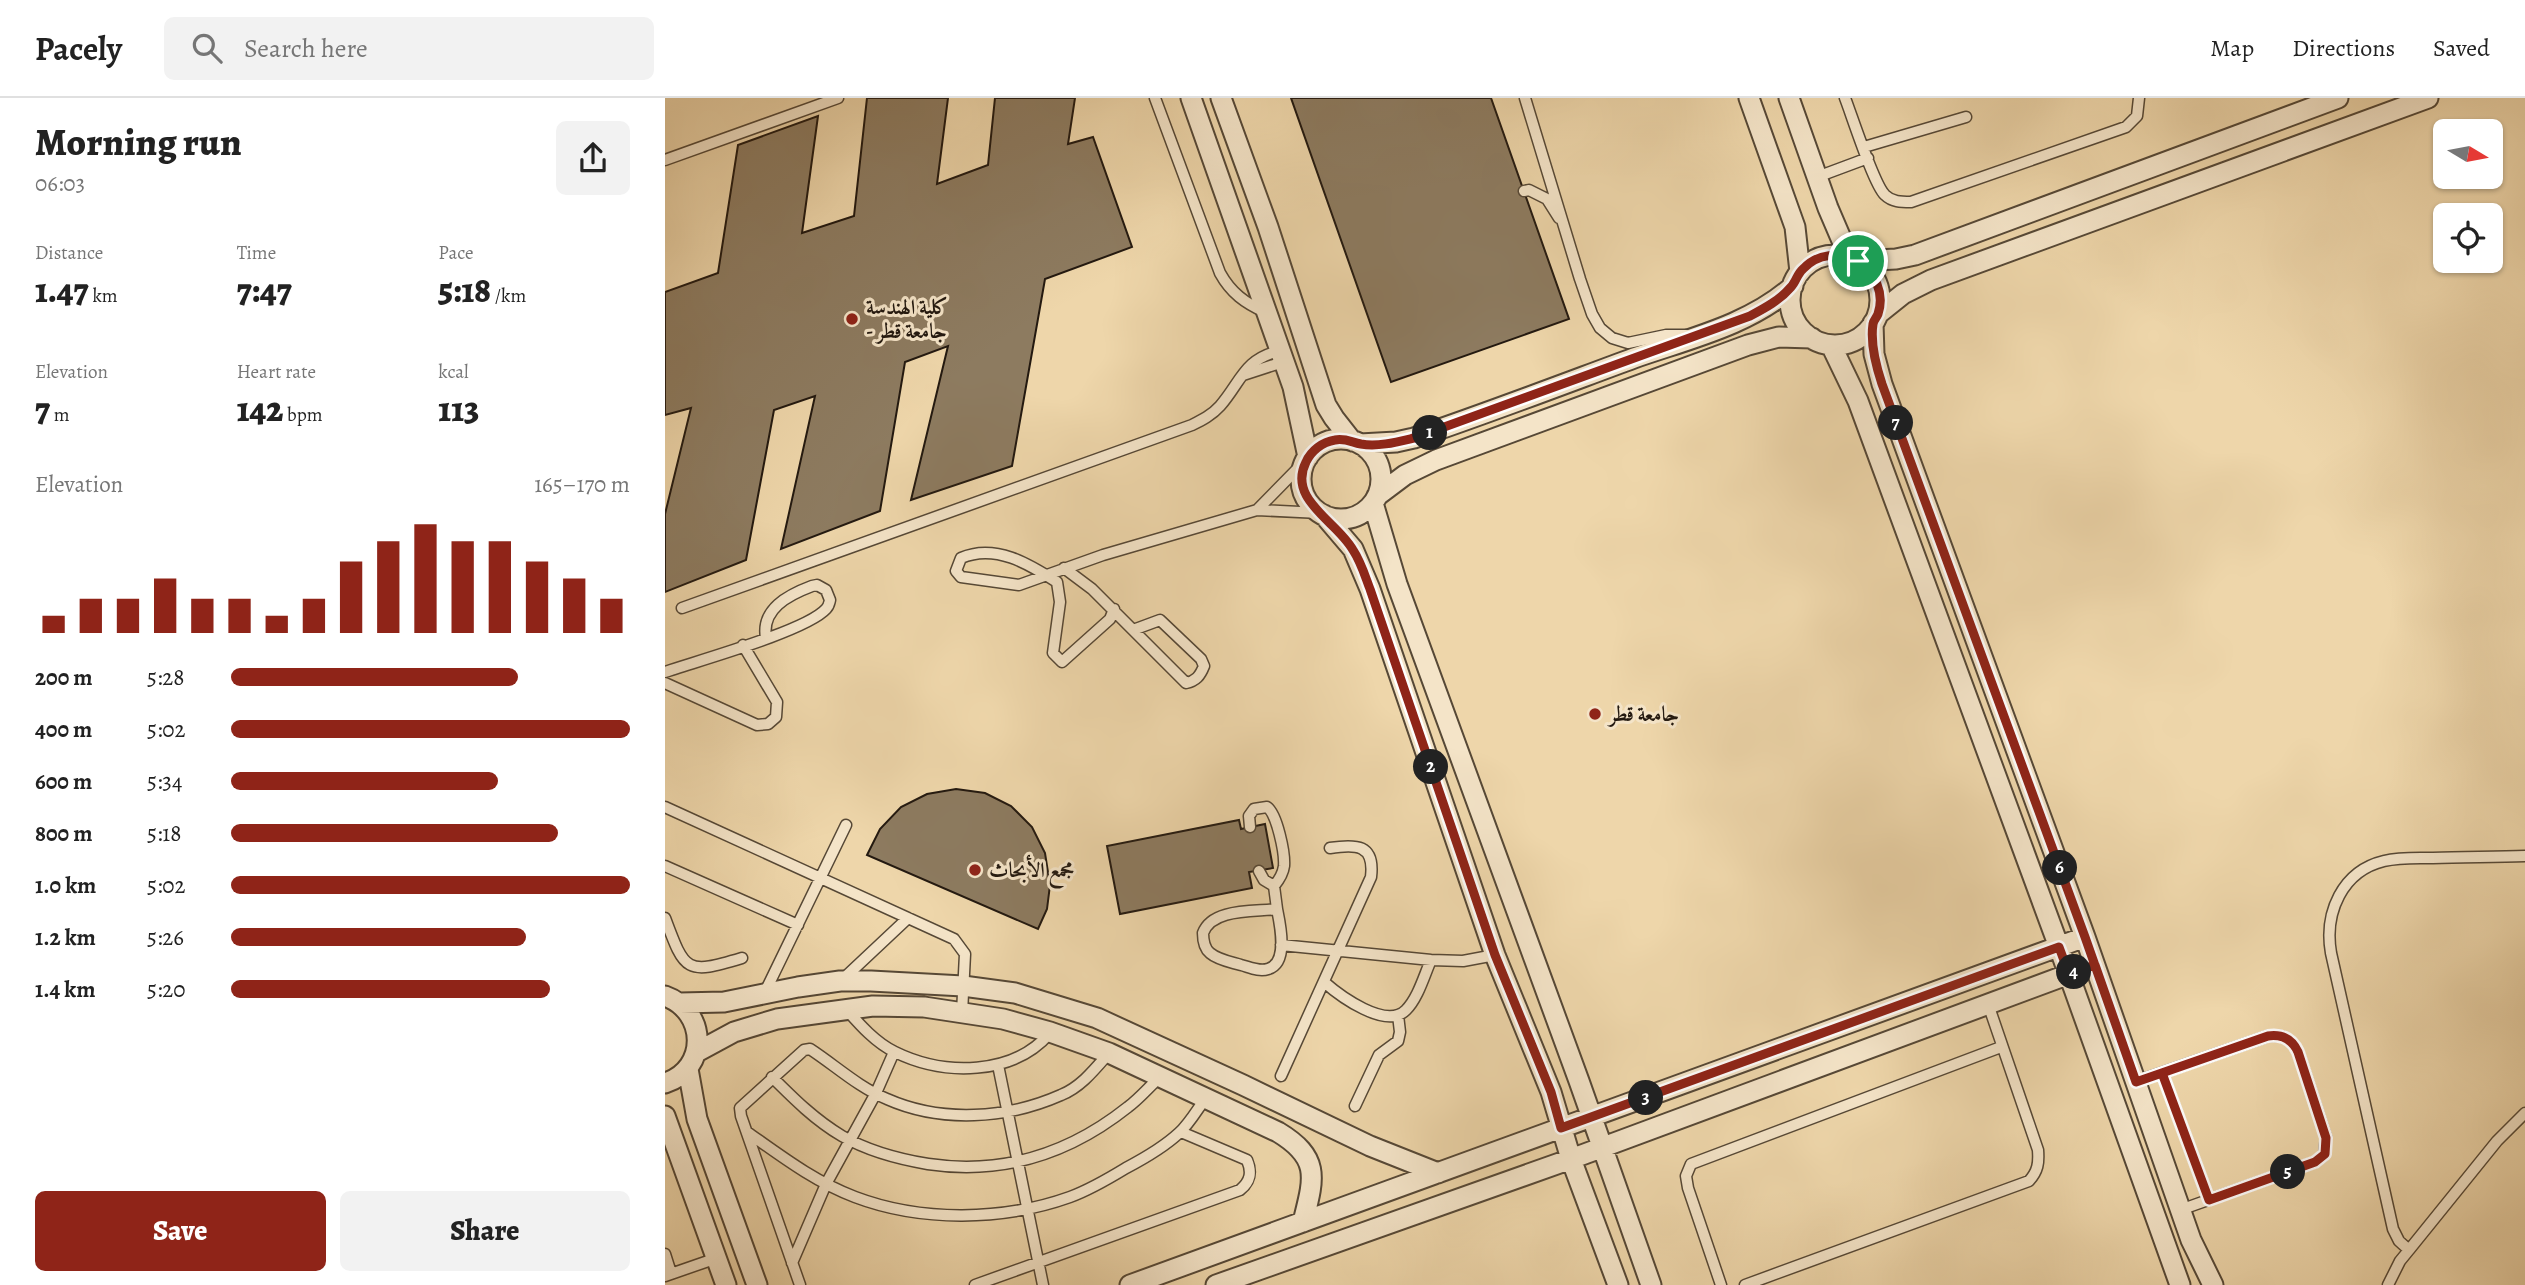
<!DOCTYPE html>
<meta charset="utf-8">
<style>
:root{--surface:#fff;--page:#f2f2f2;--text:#222;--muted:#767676;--line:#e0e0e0;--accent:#8f2418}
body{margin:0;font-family:Alegreya,Amiri,serif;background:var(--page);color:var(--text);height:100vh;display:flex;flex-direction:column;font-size:26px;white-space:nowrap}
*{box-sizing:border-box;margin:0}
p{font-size:23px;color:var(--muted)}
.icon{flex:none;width:38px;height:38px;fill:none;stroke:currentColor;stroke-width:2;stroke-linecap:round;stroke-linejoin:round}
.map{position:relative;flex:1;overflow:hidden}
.panel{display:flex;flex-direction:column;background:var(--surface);width:665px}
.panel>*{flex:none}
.needle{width:46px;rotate:100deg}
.controls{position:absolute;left:1768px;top:21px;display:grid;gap:14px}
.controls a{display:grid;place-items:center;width:70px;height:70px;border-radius:10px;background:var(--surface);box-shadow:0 2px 5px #0004;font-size:35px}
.pin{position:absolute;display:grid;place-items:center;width:60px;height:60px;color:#fff;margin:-30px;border:4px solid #fff;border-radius:50%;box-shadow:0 2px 7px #0007}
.km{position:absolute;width:35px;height:35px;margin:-18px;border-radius:50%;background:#222;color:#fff;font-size:19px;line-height:35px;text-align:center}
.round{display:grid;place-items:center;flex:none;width:74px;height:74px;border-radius:10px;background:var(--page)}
.overview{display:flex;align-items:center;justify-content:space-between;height:119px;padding:0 35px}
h1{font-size:38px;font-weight:800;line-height:52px}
.stats{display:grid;grid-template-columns:repeat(3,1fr);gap:10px;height:119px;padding:7px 35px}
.stats div{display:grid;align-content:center}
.stats b{font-size:35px;font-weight:800}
.stats small{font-size:19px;font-weight:400}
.stats p{font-size:19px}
.chart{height:196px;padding:14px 35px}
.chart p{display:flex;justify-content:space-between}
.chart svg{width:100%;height:126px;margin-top:7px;stroke:var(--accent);stroke-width:6}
.action{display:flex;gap:14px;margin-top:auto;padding:14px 35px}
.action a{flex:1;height:80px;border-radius:10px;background:var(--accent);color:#fff;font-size:28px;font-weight:800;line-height:80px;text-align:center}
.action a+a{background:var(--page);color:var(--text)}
ul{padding:0 35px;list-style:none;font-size:23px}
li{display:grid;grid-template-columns:112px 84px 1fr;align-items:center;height:52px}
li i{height:18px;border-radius:9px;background:var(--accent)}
header{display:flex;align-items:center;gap:42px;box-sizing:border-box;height:98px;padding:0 35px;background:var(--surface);border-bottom:2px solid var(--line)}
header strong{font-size:33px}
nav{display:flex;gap:38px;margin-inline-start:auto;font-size:24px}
.search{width:490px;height:63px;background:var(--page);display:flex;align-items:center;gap:18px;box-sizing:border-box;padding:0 24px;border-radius:10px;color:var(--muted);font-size:26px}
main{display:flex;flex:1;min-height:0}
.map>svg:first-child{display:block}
</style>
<header>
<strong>Pacely</strong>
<div class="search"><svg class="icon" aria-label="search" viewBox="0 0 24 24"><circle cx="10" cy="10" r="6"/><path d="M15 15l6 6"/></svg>Search here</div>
<nav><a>Map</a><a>Directions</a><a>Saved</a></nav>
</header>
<main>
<section class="panel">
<div class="overview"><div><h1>Morning run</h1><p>06:03</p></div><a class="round"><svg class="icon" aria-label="share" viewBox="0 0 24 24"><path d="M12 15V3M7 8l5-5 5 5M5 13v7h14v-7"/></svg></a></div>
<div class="stats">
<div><p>Distance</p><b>1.47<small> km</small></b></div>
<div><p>Time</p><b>7:47</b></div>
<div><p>Pace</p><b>5:18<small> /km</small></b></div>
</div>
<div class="stats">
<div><p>Elevation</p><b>7<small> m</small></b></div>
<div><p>Heart rate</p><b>142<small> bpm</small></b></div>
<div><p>kcal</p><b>113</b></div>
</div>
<div class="chart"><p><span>Elevation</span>165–170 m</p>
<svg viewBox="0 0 160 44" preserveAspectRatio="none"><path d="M5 44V38M15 44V32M25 44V32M35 44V25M45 44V32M55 44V32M65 44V38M75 44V32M85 44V19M95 44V12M105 44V6M115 44V12M125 44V12M135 44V19M145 44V25M155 44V32"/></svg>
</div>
<ul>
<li><b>200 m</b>5:28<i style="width:72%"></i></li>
<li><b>400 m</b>5:02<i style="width:100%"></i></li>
<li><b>600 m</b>5:34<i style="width:67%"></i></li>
<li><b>800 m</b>5:18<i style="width:82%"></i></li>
<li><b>1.0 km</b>5:02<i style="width:100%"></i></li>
<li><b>1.2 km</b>5:26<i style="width:74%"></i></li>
<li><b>1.4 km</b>5:20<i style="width:80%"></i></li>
</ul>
<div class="action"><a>Save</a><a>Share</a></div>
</section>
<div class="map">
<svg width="1860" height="1187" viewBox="0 0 1860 1187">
<rect width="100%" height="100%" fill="#eed6aa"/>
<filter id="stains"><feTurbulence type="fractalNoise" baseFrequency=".00286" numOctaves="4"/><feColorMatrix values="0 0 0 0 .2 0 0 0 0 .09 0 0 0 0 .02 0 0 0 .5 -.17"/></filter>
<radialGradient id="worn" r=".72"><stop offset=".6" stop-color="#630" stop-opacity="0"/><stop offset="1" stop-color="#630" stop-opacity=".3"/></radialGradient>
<path fill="#8d7b60" stroke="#231910" stroke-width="2" d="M 202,0 L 283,0 L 272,86 L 323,67 L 330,0 L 410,0 L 403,46 L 428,39 L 467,149 L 380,181 L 347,368 L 246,402 L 283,248 L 240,264 L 215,413 L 116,451 L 150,298 L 109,312 L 81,462 L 0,494 L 0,416 L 26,310 L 0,317 L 0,194 L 53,175 L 73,47 L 153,18 L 137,135 L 189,118 Z
M 626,0 L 826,0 L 904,221 L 726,284 Z
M 291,691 L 320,695 L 346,708 L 367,729 L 380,755 L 385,787 L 382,811 L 373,831 L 202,757 L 215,731 L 236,709 L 262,696 Z
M 574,722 L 576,731 L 600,726 L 608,770 L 584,774 L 587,790 L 455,816 L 442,748 Z"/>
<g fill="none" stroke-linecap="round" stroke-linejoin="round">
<defs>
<path id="service" d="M 490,0 L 555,175 C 566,195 580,205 600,214
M 860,0 L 915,181 L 927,216 L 935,230 L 947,240 L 963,245 L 1001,237 L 1021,237
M 1180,0 C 1187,18 1209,87 1220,97 C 1227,104 1236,104 1246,104 L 1461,29 L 1472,18 L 1474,0
M 1199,49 L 1301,19
M 0,62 L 173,0
M 1152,79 L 1203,60
M 859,93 L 864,92 L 882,101 L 894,120
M 578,277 L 618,264
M 592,412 L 641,362
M 399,470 L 427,491 L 468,532 L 495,522 L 536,561 L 539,568 C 535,578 531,583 521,585 L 468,532
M 17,510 L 527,327 C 537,322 547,317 555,308 C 576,284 579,261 614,253
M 449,511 L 445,521 L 397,564 L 388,555 L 395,504 L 392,484 C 364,466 330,445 296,460 L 291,473 L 296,479 L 354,487 L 438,457 L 592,412 L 655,415
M 0,574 C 32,563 141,533 161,511 C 164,508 164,506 165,502 L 161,492 L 152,487 L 147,488 C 123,497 96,511 101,540
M 0,585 L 92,627 L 103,626 L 111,619 L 112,604 L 78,547
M 0,709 L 289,841 L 300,856 L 297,915
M 585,729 L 584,718 L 589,711 L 602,709 C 612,716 620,755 619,768 C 618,776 614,782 609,788 L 599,782 L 594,773
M 1860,758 C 1829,759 1799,759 1768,760 C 1752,760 1735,759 1719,763 C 1677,773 1659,815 1666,855 L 1728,1131 L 1734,1143 L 1744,1152 L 1832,1043 L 1860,1015
M 0,768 L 133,827
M 609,788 L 612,811
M 612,811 C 615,826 624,865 603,871 C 594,874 584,869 576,867 C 566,864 553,862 545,855 C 539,850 538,843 538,835 C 547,810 589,814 612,811 Z
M 0,820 C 20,874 21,877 77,860
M 616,847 L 766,862 L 798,863 L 830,857
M 177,882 L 243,820
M 659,884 C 675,898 721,932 741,912 C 753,900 759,878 766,862
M 99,896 L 181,727
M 181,911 C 195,927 211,945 230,954 C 279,978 348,978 385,935
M 333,967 L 378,1187
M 1497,975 L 1544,1102
M 616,978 L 706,779 C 710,746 691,746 665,750
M 107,979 C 129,1001 150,1022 177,1038 C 203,1053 233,1061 263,1066 C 337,1077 404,1056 463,1009 C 474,1001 484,989 494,980
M 1470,984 L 1603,938 C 1617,936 1627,941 1633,954 L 1661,1039 L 1659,1057 L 1650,1064 L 1515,1112
M 690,1008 L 714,957 L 733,943 L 735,934 L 733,917
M 82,1034 C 116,1058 150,1084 190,1099 C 256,1124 338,1123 405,1099 C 424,1092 443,1081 461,1070 C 480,1060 499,1049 514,1035 C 524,1026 532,1012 540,1001
M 0,1156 L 6,1175
M 127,1165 L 161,1086 L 211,995 L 229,954
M 0,1178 L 52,1160
M 135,1187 L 76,1018 L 75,1010 L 139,952 L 145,951 C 171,968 193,989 222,1001 C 276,1025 342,1021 396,997 C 416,989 430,971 444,955
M 310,1187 L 575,1092 C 586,1083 587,1074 582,1062 L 516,1034
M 1056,1187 L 1023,1090 L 1021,1078 L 1026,1066 L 1336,949
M 1080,1187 L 1364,1083 C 1373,1073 1374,1065 1373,1052 L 1323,906
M 1723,1187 L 1735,1163 L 1744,1152"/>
<path id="minor" d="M 526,0 L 628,289 L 643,359
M 556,0 L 603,129 L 661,307 L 669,320 L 687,343
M 1084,0 L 1130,129 L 1135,174
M 1124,0 L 1163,110 L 1184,159
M1125 202a45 45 0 1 1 90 0a45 45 0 1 1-90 0Z
M 1193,163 L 1231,161 L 1250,157 L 1673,0
M 1213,216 L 1238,196 L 1266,182 L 1763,0
M 1208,225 L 1209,256 L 1217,286 L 1420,839 L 1526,1142 L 1548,1187
M 1166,247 L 1193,303 L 1394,849 L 1515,1187
M636 381a40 40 0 1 1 80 0a40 40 0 1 1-80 0Z
M 695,346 L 731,344 L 749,340 C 823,315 896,287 969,260 C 1023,241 1085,227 1128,188
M 712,398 L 740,377 L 771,362 L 1083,247 L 1114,239 L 1147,240
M 708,405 L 732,486 L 914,983 L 986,1187
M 659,417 L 688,451 L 705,491 L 830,857 L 886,994 L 906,1061 L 953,1187
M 0,898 C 42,913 44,971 0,985
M 15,905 L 59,904 L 133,889 L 175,883 L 206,883 L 298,888 L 350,895 L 432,920 L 578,987 L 705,1048 L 773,1075
M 32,954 L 69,934 L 112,921 L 208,908 L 259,909 L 338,921 L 385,934 L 444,955 L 613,1034 C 656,1060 649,1080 638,1124
M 23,971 L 32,1021 L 92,1187
M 0,1018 L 61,1187
M 465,1187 L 1420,839
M 551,1187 L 906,1061 L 1415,872"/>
</defs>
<use href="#service" stroke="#564836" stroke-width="13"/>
<use href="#minor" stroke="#564836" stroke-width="23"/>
<use href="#service" stroke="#f4e4c8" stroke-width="10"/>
<use href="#minor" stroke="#f4e4c8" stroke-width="19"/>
</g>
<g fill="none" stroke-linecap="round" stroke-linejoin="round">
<defs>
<path id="route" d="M 1193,163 C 1174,154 1153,155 1138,171 C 1132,176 1131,184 1126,189 C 1115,202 1100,210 1085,218 L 749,340 C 732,344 713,349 696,346 C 686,344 680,340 670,342 C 657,344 646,353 641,364 C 622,402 672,423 688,452 C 696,464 700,478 705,491 L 830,857 L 886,994 L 896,1030 L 1394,849 L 1404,876 L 1430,867 L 1471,984 L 1603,938 C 1617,936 1627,941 1633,954 L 1661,1040 L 1660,1056 L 1650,1064 L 1544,1102 L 1497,975 L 1471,984 C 1454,936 1437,888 1420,839 L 1217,286 C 1211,268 1205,246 1208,226 C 1209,221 1211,221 1213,216 C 1220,195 1210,175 1193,163"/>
</defs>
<use href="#route" stroke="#fff" stroke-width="14"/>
<use href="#route" stroke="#8f2418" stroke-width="9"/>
</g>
<g fill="#8f2418" stroke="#f4e4c8" stroke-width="2.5">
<circle cx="187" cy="221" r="7"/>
<circle cx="930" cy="616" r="7"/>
<circle cx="310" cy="772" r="7"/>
</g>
<g text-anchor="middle" stroke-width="6" stroke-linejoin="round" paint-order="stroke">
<g font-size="21" font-weight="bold" fill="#231910" stroke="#f4e4c8" text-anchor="start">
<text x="201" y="216">كلية الهندسة<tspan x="201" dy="24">- جامعة قطر</tspan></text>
<text x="944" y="623">جامعة قطر</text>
<text x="324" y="779">مجمع الأبحاث</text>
</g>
</g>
<rect width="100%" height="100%" filter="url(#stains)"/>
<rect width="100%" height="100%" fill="url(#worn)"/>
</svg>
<div class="controls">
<a><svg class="needle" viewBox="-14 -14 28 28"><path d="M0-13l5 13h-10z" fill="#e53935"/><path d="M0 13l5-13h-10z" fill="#767676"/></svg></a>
<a><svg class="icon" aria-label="locate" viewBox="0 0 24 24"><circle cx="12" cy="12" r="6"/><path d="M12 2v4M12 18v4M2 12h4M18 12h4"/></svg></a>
</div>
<div class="pin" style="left:1193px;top:163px;background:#1e9e55"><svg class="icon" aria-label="arrive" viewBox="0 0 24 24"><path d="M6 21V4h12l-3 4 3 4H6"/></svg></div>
<b class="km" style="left:765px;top:335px">1</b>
<b class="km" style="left:766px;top:669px">2</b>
<b class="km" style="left:981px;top:1000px">3</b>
<b class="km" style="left:1409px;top:874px">4</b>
<b class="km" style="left:1623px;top:1074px">5</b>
<b class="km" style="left:1395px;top:770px">6</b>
<b class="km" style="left:1231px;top:325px">7</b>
</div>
</main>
